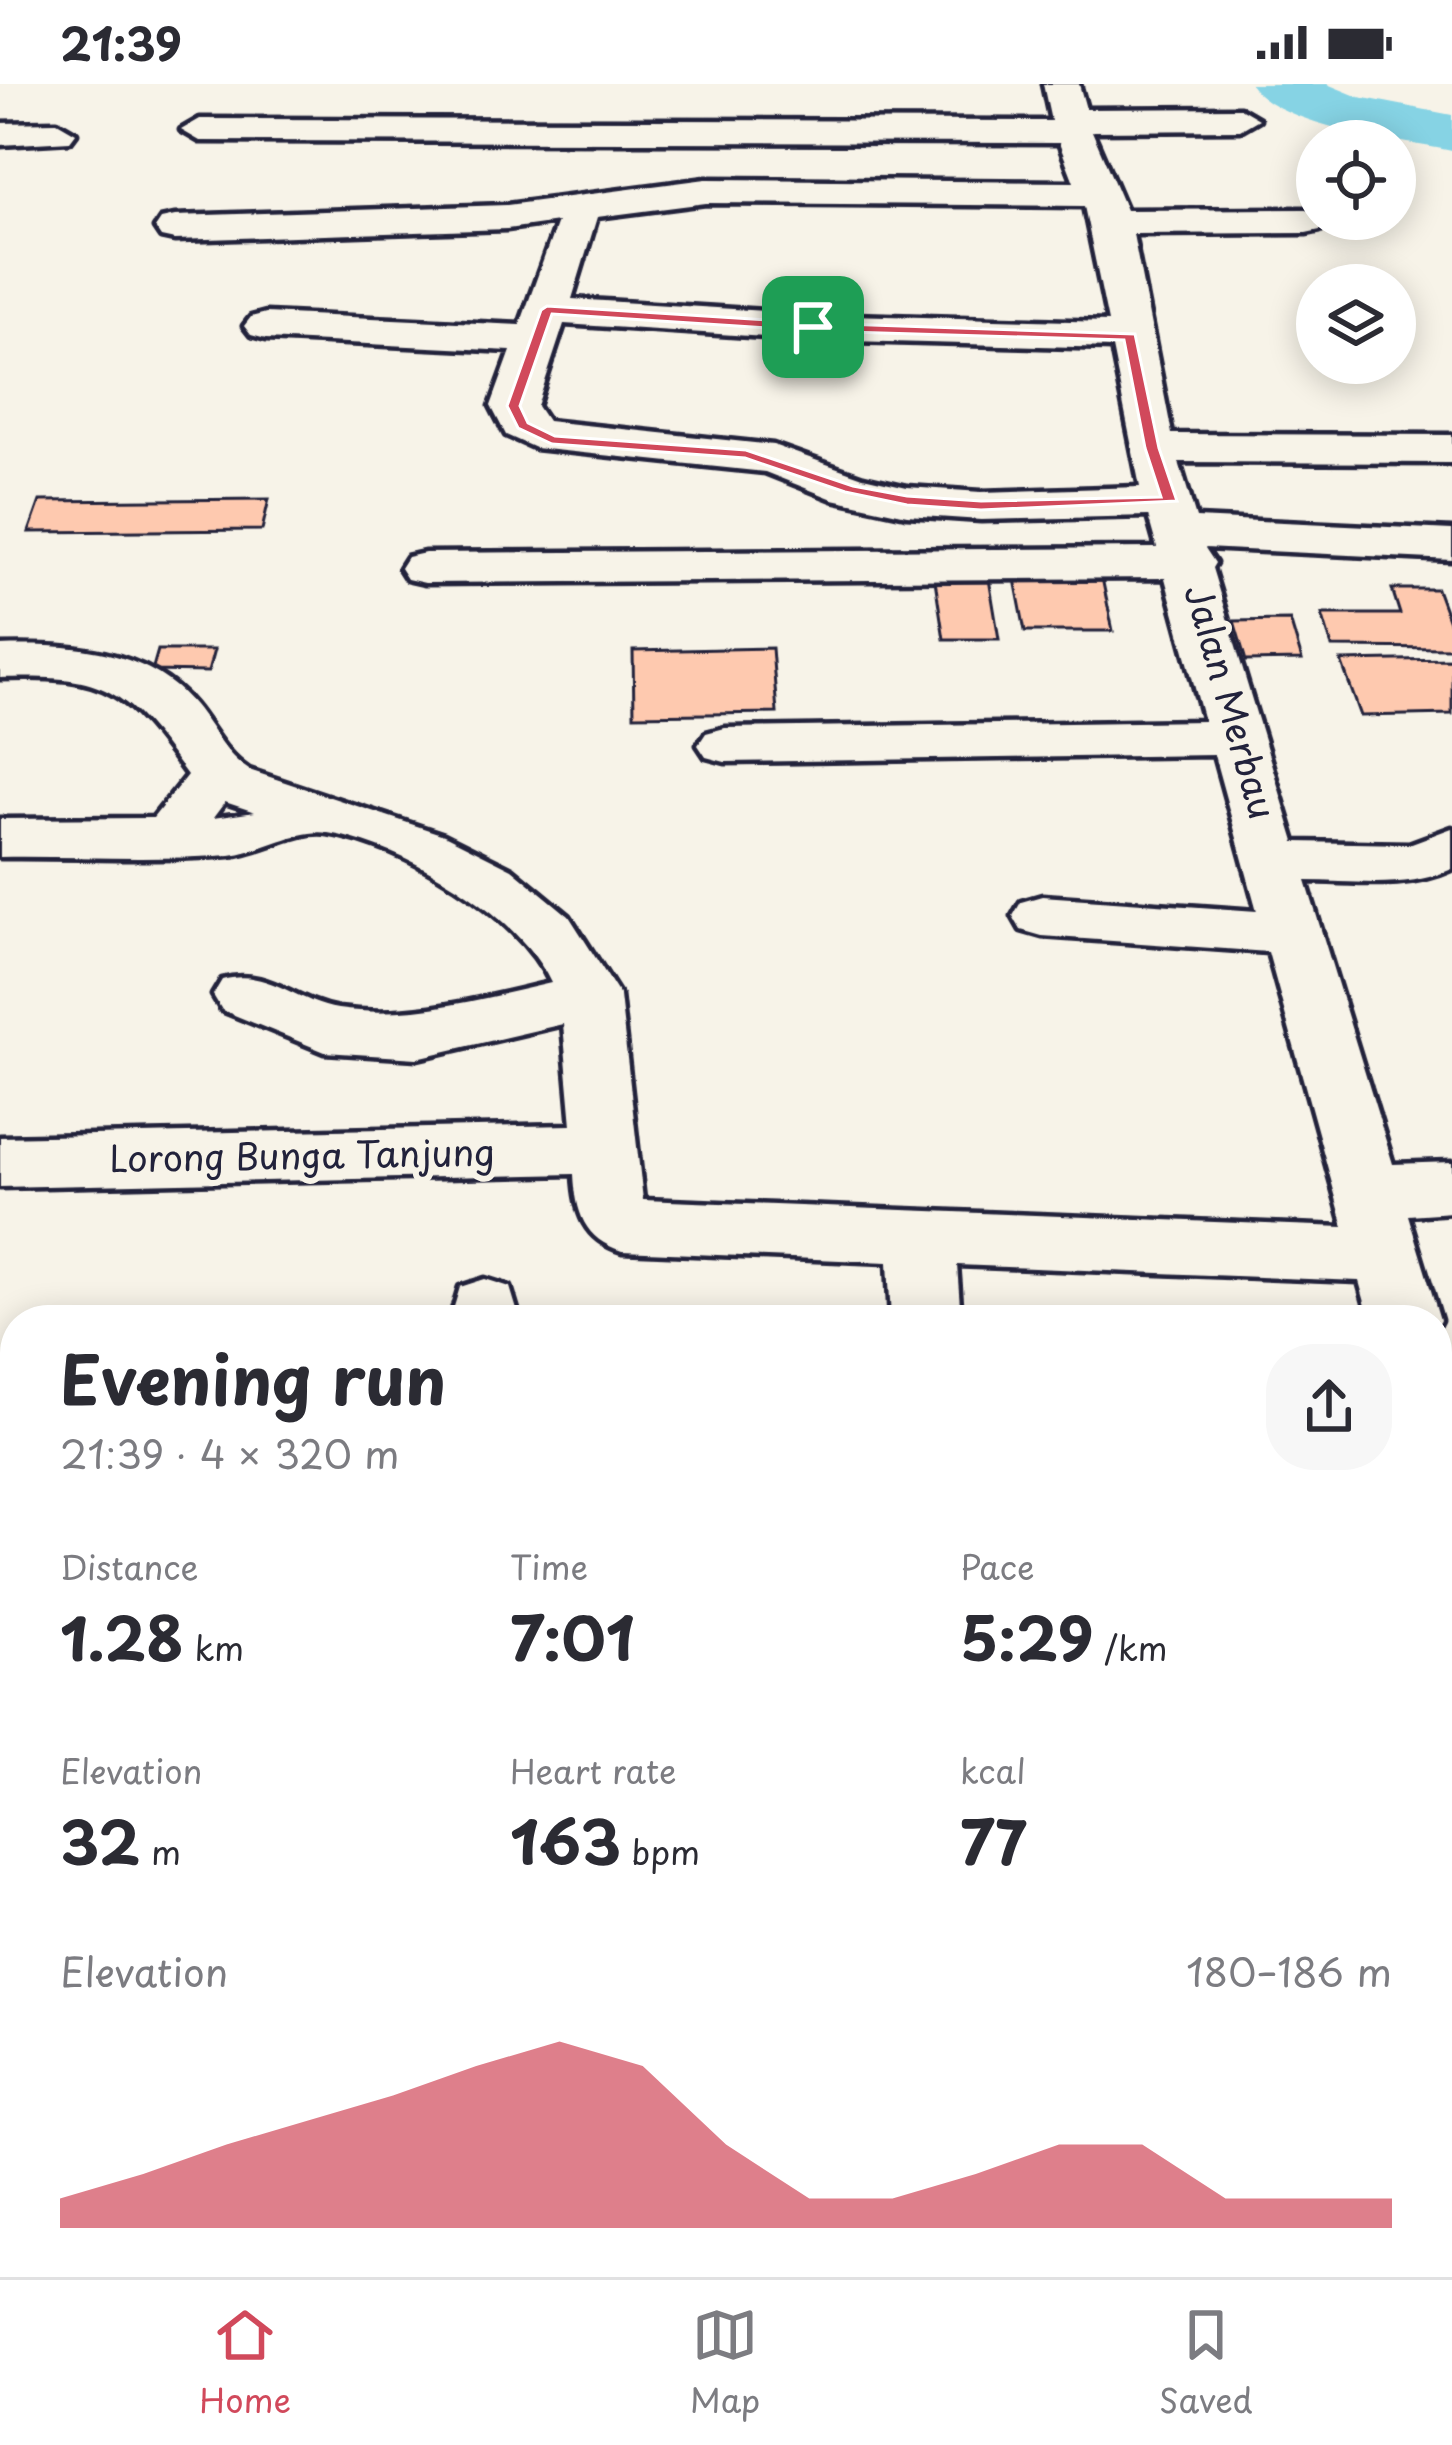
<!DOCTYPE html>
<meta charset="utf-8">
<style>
:root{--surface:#fff;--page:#f7f7f7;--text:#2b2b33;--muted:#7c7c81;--line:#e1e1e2;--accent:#d1495b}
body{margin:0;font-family:"Playpen Sans",sans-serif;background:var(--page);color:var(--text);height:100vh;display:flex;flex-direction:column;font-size:45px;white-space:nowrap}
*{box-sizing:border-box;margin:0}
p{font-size:39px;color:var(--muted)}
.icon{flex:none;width:66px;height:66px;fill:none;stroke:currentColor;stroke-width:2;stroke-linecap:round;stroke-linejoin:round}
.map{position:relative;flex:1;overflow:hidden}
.details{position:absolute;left:0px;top:1221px;width:1452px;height:972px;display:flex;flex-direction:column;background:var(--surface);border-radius:48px 48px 0 0;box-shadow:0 6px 30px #0003}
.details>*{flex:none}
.tools{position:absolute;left:1296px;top:36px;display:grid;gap:24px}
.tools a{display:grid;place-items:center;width:120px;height:120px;border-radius:50%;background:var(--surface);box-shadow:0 6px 30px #0003;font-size:60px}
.pin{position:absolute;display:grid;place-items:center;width:102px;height:102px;color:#fff;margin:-51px;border-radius:24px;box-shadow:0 6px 18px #0006}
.round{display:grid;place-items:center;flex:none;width:126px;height:126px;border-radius:48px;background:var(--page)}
.overview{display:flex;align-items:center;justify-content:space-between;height:204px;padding:0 60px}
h1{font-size:66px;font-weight:700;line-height:90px}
.metrics{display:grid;grid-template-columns:repeat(3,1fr);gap:18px;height:204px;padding:12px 60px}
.metrics div{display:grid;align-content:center}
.metrics b{font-size:60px;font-weight:700}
.metrics small{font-size:33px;font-weight:400}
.metrics p{font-size:33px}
.chart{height:336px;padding:24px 60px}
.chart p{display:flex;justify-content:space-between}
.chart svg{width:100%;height:216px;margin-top:12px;fill:var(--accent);opacity:.7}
.status{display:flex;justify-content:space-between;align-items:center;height:84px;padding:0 60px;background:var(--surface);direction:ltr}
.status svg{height:33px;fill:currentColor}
.menu{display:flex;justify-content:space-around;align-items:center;height:168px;border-top:3px solid var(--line);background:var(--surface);font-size:33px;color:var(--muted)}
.menu a{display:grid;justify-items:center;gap:6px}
.menu .selected{color:var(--accent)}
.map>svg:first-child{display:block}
</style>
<div class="status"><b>21:39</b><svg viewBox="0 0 49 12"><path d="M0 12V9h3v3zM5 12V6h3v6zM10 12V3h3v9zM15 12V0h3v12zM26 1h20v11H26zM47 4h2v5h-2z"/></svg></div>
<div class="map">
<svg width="1452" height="2193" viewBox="0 0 1452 2193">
<rect width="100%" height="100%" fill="#f7f3e8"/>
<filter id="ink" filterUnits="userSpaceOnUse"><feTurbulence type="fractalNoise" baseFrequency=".00833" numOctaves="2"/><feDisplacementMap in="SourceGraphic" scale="24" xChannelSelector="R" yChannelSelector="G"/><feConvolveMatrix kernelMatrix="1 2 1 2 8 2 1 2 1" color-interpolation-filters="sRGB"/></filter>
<g filter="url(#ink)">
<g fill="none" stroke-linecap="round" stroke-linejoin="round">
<path fill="#86d3e4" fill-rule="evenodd" d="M 1250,0 L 1327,0 L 1359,13 L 1452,31 L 1452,67 C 1401,56 1279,43 1250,0 Z"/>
</g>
<path fill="#fec9af" stroke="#22223b" stroke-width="3" d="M 269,415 L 262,446 L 29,448 L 40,417 Z
M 988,489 L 999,555 L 944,555 L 934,490 Z
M 1101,489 L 1113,547 L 1025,547 L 1014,490 Z
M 1392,505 L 1437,505 L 1452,546 L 1452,564 L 1332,563 L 1322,530 L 1400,530 Z
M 1290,536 L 1302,576 L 1246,577 L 1234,537 Z
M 772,564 L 777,629 L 634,631 L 633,567 Z
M 158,566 L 214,566 L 208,588 L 152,587 Z
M 1452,575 L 1452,630 L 1361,632 L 1341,577 Z"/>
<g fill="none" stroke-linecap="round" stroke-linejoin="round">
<defs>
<path id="minor" d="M 1043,0 L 1079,0 L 1086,25 L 1240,24 L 1259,35 L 1240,46 L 1092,47 L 1126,126 L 1306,125 L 1326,137 L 1320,146 L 1306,149 L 1133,150 L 1172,350 L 1452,351 L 1452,379 L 1179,378 L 1196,434 L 1452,446 L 1452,476 L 1205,464 L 1215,479 L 1212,484 L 1295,758 L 1409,760 L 1452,744 L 1452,785 C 1407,806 1355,797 1306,797 L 1393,1080 L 1452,1078 L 1452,1128 L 1408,1131 L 1440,1236 L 1437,1242 L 1437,1236 L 1370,1236 L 1359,1197 L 957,1181 L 961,1236 L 891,1236 L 888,1178 L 622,1167 C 584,1155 576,1129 574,1090 L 0,1103 L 0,1053 L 572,1041 L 563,940 L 417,974 L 325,968 L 222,926 L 213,911 L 222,896 C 266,883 296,918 338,925 C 412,935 479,915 551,899 C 518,828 404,762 328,749 C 298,744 261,768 230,771 C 154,777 76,772 0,773 L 0,735 L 153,734 L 187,691 C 125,606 110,590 0,594 L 0,562 C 68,560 147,564 194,621 C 213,644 223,669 249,686 L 444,751 L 512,785 L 569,832 L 620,912 L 643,1116 L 1344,1143 L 1268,868 L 1042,852 L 1021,846 L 1013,832 L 1021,818 L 1042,812 L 1257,827 L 1214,671 L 725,678 L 706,673 L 698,661 L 706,649 L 725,644 L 1204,637 L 1165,494 L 425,499 L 407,495 L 400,484 L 407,473 L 425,469 L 1157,464 L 1148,432 L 981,436 L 907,431 L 833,415 L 765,388 L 535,364 L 506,351 L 491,322 L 511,267 L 266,255 L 251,251 L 244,242 L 251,233 L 266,229 L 520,241 L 557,138 L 507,145 L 175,156 L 161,153 L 155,144 L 161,135 L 175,132 L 507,121 L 706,95 L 1074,98 L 1059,59 L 200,57 L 181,46 L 200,35 L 1051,37 ZM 706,119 L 1084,122 L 1108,238 L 813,230 L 572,215 L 597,133 ZM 564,240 L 813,256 L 1112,264 L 1140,403 L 981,408 L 907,403 L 863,393 L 773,361 L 547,337 L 537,322 ZM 225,718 L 255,728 L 213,734 Z
M 57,38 L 76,49 L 70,57 L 0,61 L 0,39 Z
M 485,1195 L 510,1203 L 520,1236 L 450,1236 L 460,1203 Z
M 1437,1320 L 1452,1325 L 1452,1437 L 1437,1432 Z
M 0,1533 L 15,1533 L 15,1605 L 0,1605 Z
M 1437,1538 L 1452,1538 L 1452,1610 L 1437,1610 Z
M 101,2178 L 195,2178 L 194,2193 L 98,2193 Z"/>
</defs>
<use href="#minor" stroke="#22223b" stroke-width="9"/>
<use href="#minor" fill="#f7f3e8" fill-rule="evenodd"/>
</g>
</g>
<path fill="#d1495b" stroke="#fff" stroke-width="3" fill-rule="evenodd" d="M 547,222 L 813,239 L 1135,250 L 1159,364 L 1177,417 L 981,426 L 907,421 L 845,408 L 745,374 L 552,360 L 518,344 L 507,322 L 541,226 ZM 552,230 L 813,247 L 1124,256 L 1145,364 L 1161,413 L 981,417 L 907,412 L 853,402 L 746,366 L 555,352 L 528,339 L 520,322 Z"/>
<g text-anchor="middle" stroke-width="12" stroke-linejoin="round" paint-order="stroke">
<g font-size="36" fill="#22223b" stroke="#f7f3e8">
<text transform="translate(1230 618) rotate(74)" y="13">Jalan Merbau</text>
<text transform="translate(302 1072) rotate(-1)" y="13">Lorong Bunga Tanjung</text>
</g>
</g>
</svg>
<div class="tools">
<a><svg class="icon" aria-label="locate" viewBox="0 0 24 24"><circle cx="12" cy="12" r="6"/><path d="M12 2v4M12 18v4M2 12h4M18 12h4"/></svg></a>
<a><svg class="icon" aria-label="layers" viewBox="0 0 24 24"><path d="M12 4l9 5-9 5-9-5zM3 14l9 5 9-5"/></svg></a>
</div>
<div class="pin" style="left:813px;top:243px;background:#1e9e55"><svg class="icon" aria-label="arrive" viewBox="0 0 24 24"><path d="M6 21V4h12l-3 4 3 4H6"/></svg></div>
<section class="details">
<div class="overview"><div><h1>Evening run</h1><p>21:39 · 4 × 320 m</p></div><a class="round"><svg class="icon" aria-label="share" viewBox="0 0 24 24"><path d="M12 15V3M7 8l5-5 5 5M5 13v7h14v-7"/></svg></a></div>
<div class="metrics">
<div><p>Distance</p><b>1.28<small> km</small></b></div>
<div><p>Time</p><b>7:01</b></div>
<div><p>Pace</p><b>5:29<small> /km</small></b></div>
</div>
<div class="metrics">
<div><p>Elevation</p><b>32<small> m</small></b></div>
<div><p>Heart rate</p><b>163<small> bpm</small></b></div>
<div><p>kcal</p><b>77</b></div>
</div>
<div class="chart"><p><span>Elevation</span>180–186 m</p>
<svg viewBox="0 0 160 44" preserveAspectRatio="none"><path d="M0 44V38L10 33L20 27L30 22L40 17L50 11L60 6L70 11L80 27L90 38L100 38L110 33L120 27L130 27L140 38L150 38L160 38V44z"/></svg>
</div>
</section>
</div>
<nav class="menu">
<a class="selected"><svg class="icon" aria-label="home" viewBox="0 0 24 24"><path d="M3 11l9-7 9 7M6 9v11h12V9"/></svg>Home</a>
<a><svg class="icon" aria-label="map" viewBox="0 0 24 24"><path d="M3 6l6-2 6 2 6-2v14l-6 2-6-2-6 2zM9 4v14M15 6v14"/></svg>Map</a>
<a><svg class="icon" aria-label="saved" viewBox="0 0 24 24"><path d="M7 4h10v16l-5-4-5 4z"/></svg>Saved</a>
</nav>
